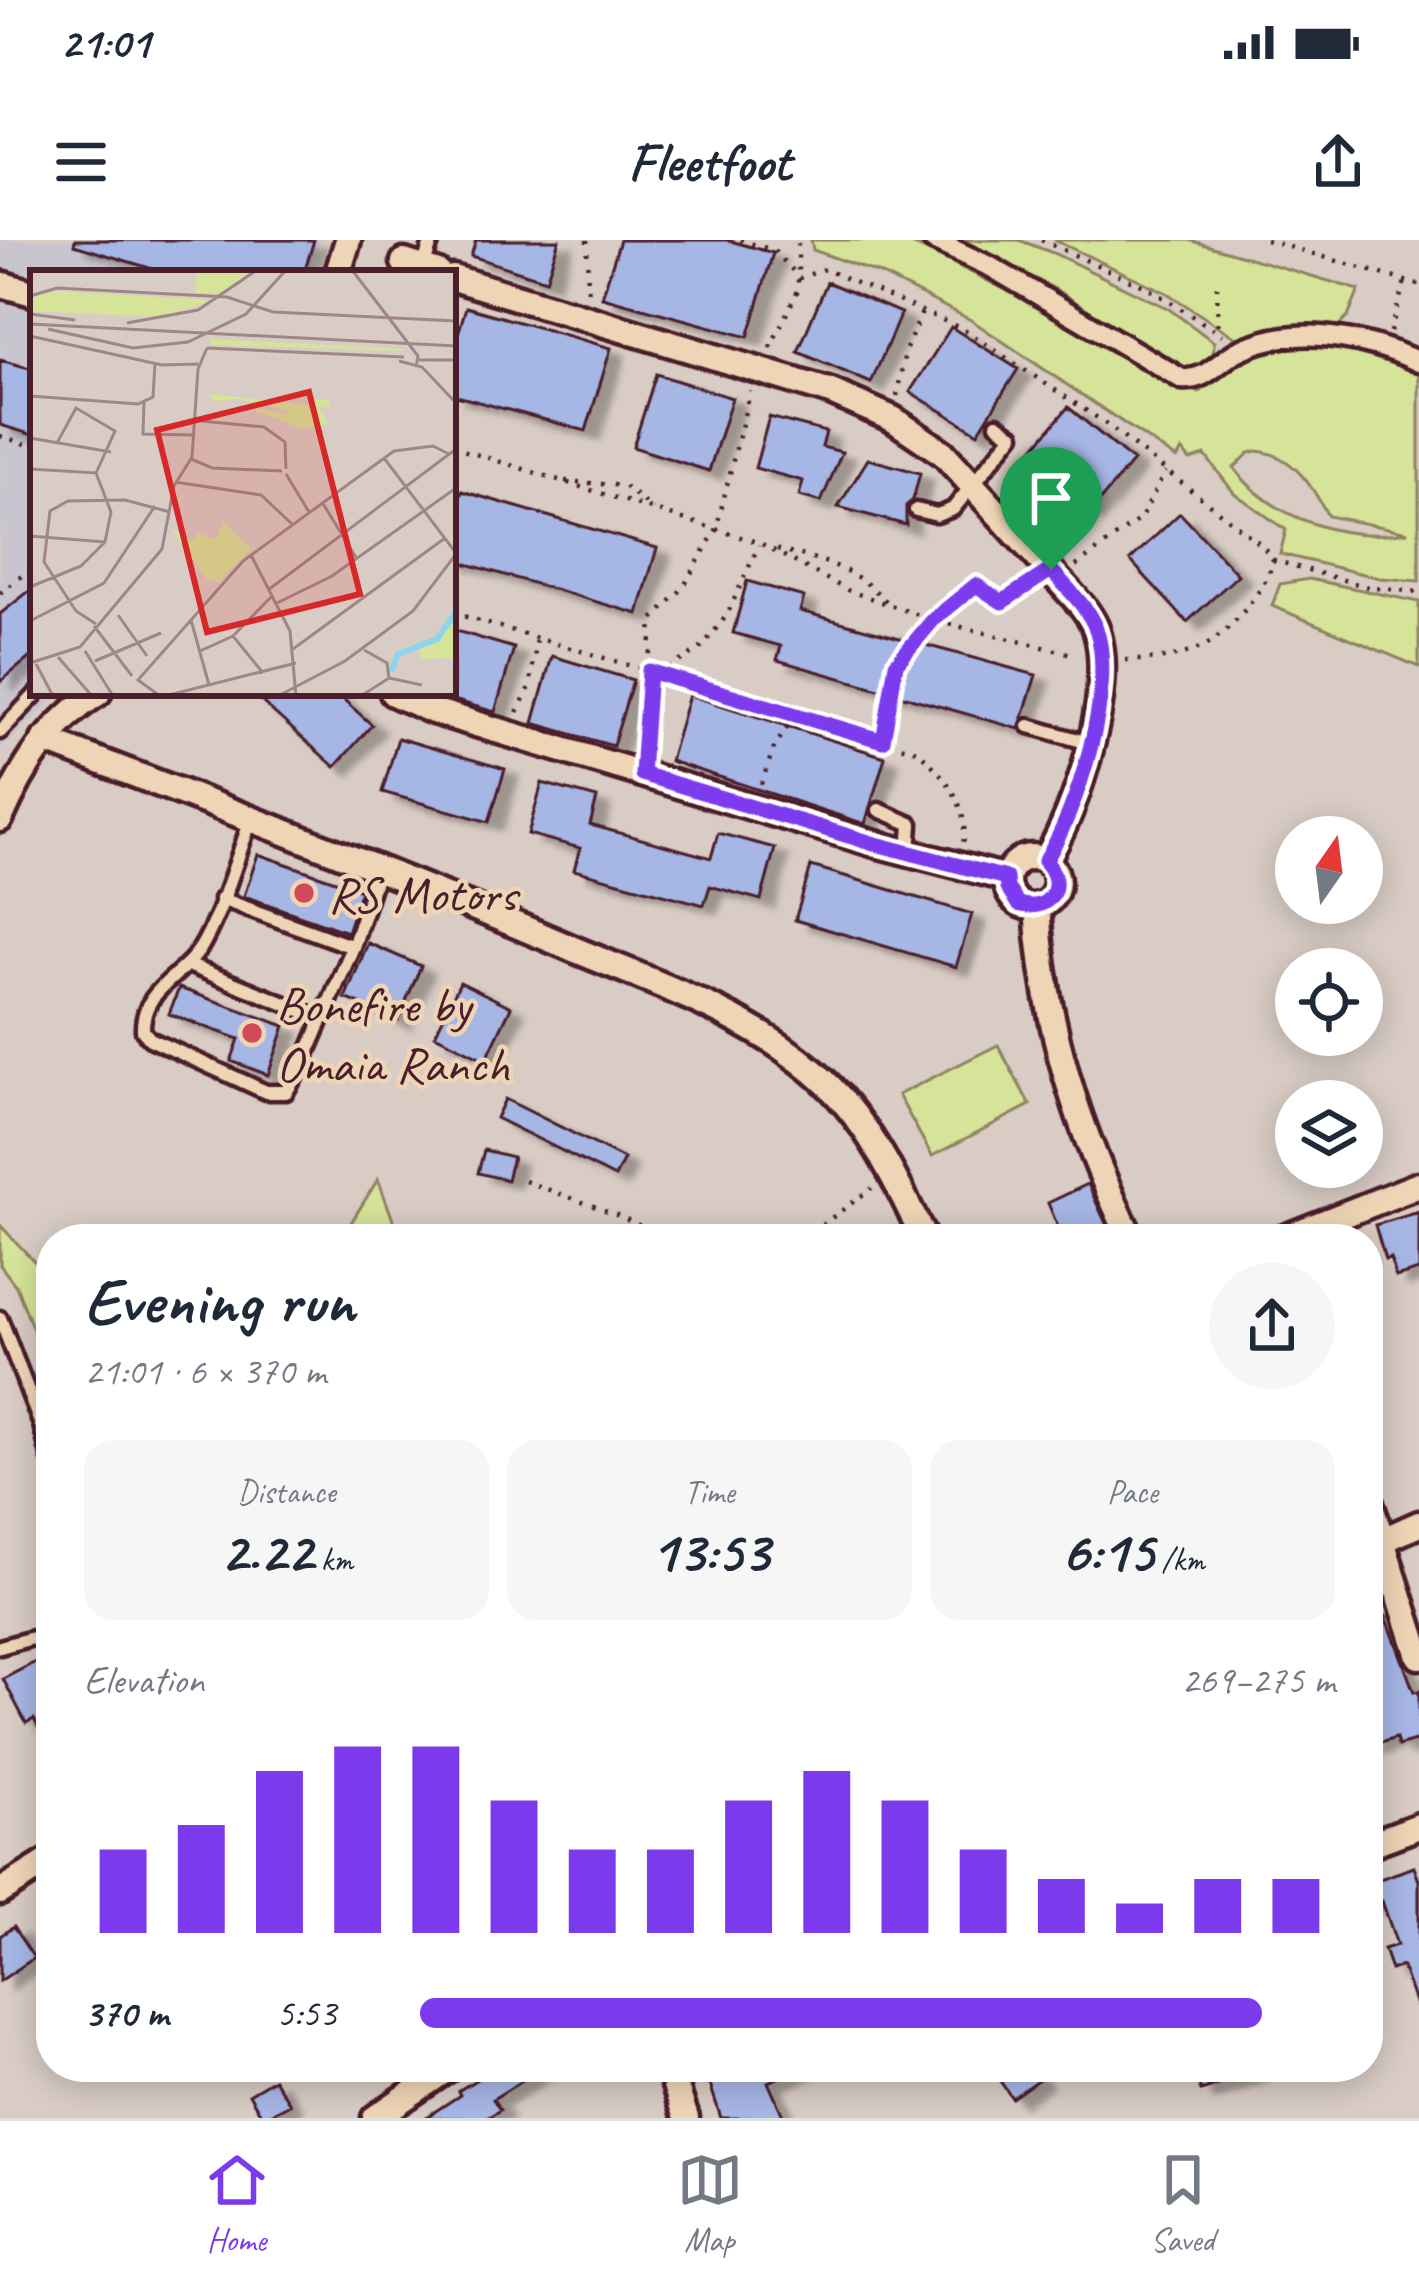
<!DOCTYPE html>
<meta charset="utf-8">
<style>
:root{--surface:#fff;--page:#f6f6f7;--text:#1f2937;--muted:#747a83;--line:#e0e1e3;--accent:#7c3aed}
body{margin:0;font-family:Caveat,sans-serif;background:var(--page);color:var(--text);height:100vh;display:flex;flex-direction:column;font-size:45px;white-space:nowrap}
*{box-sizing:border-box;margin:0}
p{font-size:39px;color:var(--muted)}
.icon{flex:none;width:66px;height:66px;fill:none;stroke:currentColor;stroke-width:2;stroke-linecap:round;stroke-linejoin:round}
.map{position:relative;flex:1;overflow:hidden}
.details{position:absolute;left:36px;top:984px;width:1347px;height:858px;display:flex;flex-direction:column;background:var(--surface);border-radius:48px;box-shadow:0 6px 30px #0003}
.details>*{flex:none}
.needle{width:78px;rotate:14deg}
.fabs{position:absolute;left:1275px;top:576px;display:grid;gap:24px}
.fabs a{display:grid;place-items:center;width:108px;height:108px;border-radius:50%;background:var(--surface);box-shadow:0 6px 30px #0003;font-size:60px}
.pin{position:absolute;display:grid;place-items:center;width:102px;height:102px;color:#fff;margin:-123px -51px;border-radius:50% 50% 50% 0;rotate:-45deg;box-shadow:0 0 12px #0007}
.pin .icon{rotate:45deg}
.round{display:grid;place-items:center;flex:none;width:126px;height:126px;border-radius:63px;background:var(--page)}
.overview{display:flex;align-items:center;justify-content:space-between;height:204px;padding:0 48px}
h1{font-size:66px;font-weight:600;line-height:90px}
.figures{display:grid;grid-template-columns:repeat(3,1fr);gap:18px;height:204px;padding:12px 48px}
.figures div{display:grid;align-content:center;border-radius:30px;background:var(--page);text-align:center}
.figures b{font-size:60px;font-weight:600}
.figures small{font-size:33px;font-weight:400}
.figures p{font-size:33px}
.chart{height:336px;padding:24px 48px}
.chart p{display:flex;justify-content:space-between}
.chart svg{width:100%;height:216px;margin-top:12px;stroke:var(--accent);stroke-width:6}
ul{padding:0 48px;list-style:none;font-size:39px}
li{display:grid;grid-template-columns:192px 144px 1fr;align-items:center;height:90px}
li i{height:30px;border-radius:15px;background:var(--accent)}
.status{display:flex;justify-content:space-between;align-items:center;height:84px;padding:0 60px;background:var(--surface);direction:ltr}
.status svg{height:33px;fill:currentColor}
header{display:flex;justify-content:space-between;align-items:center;height:156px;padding:0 48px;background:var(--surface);font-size:54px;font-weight:600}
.tab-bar{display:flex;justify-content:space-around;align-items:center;height:168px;border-top:3px solid var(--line);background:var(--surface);font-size:33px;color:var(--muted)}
.tab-bar a{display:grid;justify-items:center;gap:6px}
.tab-bar .selected{color:var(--accent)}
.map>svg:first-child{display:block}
</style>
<div class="status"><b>21:01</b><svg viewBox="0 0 49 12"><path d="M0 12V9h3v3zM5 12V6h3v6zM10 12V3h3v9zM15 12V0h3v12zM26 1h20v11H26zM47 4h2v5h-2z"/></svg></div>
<header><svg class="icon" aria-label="menu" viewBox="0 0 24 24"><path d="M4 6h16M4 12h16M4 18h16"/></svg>Fleetfoot<svg class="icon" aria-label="share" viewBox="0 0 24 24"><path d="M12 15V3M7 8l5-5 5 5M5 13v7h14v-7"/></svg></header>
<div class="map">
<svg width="1419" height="1878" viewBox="0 0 1419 1878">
<defs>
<filter id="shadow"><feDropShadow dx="13" dy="8" stdDeviation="3" flood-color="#0004"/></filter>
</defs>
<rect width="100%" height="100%" fill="#d8ccc4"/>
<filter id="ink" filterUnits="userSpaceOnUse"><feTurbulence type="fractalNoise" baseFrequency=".00833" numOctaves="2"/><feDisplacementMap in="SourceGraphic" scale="24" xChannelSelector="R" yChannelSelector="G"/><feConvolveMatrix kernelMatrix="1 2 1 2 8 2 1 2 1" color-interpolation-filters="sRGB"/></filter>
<g filter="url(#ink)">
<path fill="#c9c5ce" d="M 0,0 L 320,0 L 310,33 L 33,33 L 33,453 L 60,453 L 0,510 Z"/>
<path fill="#d5e498" stroke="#908262" stroke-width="3" fill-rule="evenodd" d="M 811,0 L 902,0 L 924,9 L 1042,68 L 1187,150 L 1200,152 C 1257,80 1345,104 1419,129 L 1419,341 L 1380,338 L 1280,314 L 1286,290 L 1234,253 L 1205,215 L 1190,220 L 1182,210 L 1177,219 L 971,80 L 880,34 L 813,10 ZM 1257,211 C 1293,214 1313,247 1328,276 L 1408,292 C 1345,302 1273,280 1234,228 L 1249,213 Z
M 960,0 L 1019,0 L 1053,13 L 1169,69 L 1214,102 L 1213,117 L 1203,126 L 1182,129 L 1055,49 Z
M 1054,0 L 1189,0 L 1359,50 L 1348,77 L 1334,90 L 1295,86 L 1236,98 L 1167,53 Z
M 1309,339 L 1419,362 L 1419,427 L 1272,366 L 1280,344 Z
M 998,805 L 1030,865 L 932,916 L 898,855 Z
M 378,939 L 400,999 L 341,999 Z
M 0,985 L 51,1039 L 51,1135 L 16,1046 L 0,1025 Z"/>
<path fill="#a6b6e5" stroke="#4a1f2b" stroke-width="3" filter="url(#shadow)" d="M 75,0 L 314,0 L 304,33 L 166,33 L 74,5 Z
M 476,0 L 559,0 L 546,40 L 471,16 Z
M 620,0 L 727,0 L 773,13 L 748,97 L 602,57 Z
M 827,42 L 901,73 L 871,143 L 798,112 Z
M 466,67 L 611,108 L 586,191 L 453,155 L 453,111 Z
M 951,87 L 1018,129 L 978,193 L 910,152 Z
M 0,120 L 33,129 L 33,195 L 0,185 Z
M 656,134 L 732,158 L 709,231 L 633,207 Z
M 1068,167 L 1133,221 L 1089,274 L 1024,220 Z
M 769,177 L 826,192 L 822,207 L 842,212 L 821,262 L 799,256 L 803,241 L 755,228 Z
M 868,219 L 920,233 L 913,260 L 906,266 L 906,285 L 838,267 Z
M 462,251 L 657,308 L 638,374 L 453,320 L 453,282 Z
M 1180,273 L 1238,335 L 1187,382 L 1130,320 Z
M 747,341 L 804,357 L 800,371 L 1036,435 L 1019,489 L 777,420 L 781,406 L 733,393 Z
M 33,348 L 33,415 L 0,442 L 0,374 Z
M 453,390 L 514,408 L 495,472 L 453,460 Z
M 552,416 L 633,440 L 613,506 L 533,483 Z
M 252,453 L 336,453 L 372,485 L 335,527 Z
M 689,455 L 885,517 L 865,584 L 670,521 Z
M 398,498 L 505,529 L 489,582 L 382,552 Z
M 542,543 L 597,558 L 590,585 L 711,618 L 718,593 L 775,608 L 761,660 L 710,646 L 704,665 L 574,630 L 580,608 L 528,594 Z
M 258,614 L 361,650 L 347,692 L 244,656 Z
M 811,626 L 972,674 L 956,727 L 795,680 Z
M 368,703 L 421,726 L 398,780 L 345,758 Z
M 460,742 L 511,767 L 486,820 L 435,795 Z
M 179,748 L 285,786 L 268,835 L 231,821 L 239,799 L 169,774 Z
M 505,859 L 624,919 L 615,937 L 496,878 Z
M 484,910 L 513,917 L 507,940 L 478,933 Z
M 1088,944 L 1113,999 L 1063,999 L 1048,963 Z
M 1419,972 L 1419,1030 L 1396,1037 L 1390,1018 L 1385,1020 L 1375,985 Z
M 1386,1376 L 1414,1452 L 1419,1451 L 1419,1500 L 1398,1506 L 1396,1498 L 1371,1506 L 1368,1495 L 1368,1383 Z
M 51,1414 L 51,1511 L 34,1479 L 26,1483 L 3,1439 Z
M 1414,1627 L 1419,1641 L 1419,1765 L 1416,1765 L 1402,1726 L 1391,1730 L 1384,1709 L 1397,1705 L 1382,1661 L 1368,1666 L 1368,1643 Z
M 13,1687 L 34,1718 L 0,1741 L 0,1696 Z
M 496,1827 L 544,1827 L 493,1859 L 500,1870 L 487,1878 L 425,1878 L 460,1855 L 458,1851 Z
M 720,1827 L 804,1827 L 768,1842 L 784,1878 L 721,1878 L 706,1832 Z
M 990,1827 L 1030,1827 L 1039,1839 L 1012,1858 Z
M 1192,1827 L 1261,1827 L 1262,1830 L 1201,1851 Z
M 274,1839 L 290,1864 L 263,1878 L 249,1854 Z"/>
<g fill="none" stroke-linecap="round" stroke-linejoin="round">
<defs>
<path id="service" d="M 423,27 L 432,0
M 916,270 L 937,275 L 953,269 L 1013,195 L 997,184
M 1029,486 L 1089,503
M 0,492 L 37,453
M 879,570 L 911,584 L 909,613
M 221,659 L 353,707 L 302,826 L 286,852 L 266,852 L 150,799 L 143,791 C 141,747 187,736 204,702 C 224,665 236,620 251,580
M 353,707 L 379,628
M 188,725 L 323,779
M 0,1078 L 41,1185 L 51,1223
M 0,1407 L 51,1393"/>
<path id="pedestrian" d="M 933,0 L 991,27 L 1182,139 C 1207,141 1217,122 1238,111 C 1294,83 1365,97 1419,122"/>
<path id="minor" d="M 404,22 L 438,33
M 338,33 L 348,0
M 453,38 L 831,152 L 893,179 L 943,213 L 1083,367 C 1088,374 1095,383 1097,392 C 1115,450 1077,571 1045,621
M 0,44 L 33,53
M 393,453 L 433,471 L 872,603 L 1007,638
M 44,500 C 221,567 397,634 571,708 C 654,743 745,773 814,832 C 866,876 896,939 924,999
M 0,579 C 22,528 50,483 98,453
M1007 642a25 25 0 1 1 50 0a25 25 0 1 1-50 0Z
M 1037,667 C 1044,787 1079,892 1131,999
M 1282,999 L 1419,945
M 1368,1257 L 1419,1416
M 1370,1306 L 1419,1284
M 1368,1605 L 1419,1586
M 0,1652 L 51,1620
M 669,1827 L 686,1878
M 375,1878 L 450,1827"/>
</defs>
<use href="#service" stroke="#4a1f2b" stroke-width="21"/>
<use href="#pedestrian" stroke="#4a1f2b" stroke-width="27"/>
<use href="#minor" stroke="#4a1f2b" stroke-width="33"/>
<path stroke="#4a1f2b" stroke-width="4.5" stroke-dasharray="3 9" stroke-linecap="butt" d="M 587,0 L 588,55
M 740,0 L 773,10 L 800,38 L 824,29 L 963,89 L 1102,181 L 1263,306 L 1273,320 C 1268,348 1227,396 1200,408 C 1177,418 1148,421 1123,420
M 1041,0 L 1148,48 L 1222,95
M 1266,0 L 1419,45
M 1217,46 L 1218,91
M 1390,92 L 1405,41
M 770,108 L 798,50 L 798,0
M 897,156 L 905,111 L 923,70
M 0,196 L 33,206
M 453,207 L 760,303 L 847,350 L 933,380 L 1076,415
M 565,241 L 624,246 L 653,269
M 777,309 C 824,321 853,326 888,363
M 1273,320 L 1368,347 L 1419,352
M 1076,326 L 1141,278 L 1165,232
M 0,353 L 33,327
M 453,373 L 917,511 C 945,535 970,565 963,604
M 659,434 L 701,408 L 727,375 L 759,305
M 517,472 L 530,447 L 537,398
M 883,501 L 895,424 L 933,380 L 976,345 L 1002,362 L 1027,345
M 644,510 L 652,380 L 683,348 L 716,290 L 750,151
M 761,544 L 774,508 L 795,475
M 525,941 L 618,975 L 667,999
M 803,999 L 872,948"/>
<use href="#service" stroke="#eed5b6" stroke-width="12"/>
<use href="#pedestrian" stroke="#eed5b6" stroke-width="18"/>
<use href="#minor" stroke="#eed5b6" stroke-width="24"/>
</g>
</g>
<g fill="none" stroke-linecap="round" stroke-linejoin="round" filter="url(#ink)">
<defs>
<path id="route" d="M 1051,330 C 1067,348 1087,366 1096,389 C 1117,445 1077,572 1045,621 C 1068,645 1049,674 1018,664 L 1007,648 L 1006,638 L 872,603 L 642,534 L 649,431 L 883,501 L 896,424 L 933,380 L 976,345 L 1002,362 Z"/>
</defs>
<use href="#route" stroke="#fff" stroke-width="24"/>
<use href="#route" stroke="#7c3aed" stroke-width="15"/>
</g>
<g fill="#d1495b" stroke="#eed5b6" stroke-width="4.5">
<circle cx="304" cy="653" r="12"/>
<circle cx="252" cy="793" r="12"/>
</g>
<g text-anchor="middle" stroke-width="9" stroke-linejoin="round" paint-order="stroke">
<g font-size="51" fill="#4a1f2b" stroke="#eed5b6" text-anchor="start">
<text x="328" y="671">RS Motors</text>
<text x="276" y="782">Bonefire by<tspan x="276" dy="59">Omaia Ranch</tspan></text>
</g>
</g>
<g transform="translate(30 30)">
<rect width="426" height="426" fill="#d8ccc4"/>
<path d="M 167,0 L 222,0 L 191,23 L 165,23 ZM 25,21 L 168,29 L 181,31 L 130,47 L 0,41 L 0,28 ZM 180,69 L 373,79 L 374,81 L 181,75 ZM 180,124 L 284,136 L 282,129 L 299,130 L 299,138 L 287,136 L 299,153 L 273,159 L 212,135 L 257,144 L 260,141 L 207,129 L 183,131 ZM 193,251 L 221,279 L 188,312 L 177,309 L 141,258 L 162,271 L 168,263 L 186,270 ZM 426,342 L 426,388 L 391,389 L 388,376 L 407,369 Z" fill="#d5e498"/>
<path fill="none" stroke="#8dd4ef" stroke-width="6" d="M 361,401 L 368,384 L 407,369 L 426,342"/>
<path fill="none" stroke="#9f8787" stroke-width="3" d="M 322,0 L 388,86 L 386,97M 0,26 L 27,18 L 197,27 L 243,42 L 426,51M 0,44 L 45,50M 97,53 L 168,40 L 227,0M 0,54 L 426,76M 18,59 L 103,78 L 158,72 L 216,44 L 256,0M 0,66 L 132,95 L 168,94M 177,78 L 374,87M 389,90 L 426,90M 369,91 L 392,97 L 426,133M 0,126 L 108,134 L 123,127 L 125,93M 114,132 L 113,164 L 163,165M 171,151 L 234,157 L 255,172 L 256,199M 0,168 L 81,182M 354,188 L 426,283M 161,189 L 182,198 L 252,201M 0,199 L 66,203 L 85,161 L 46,138 L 27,173M 256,204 L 279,242M 145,212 L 231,225 L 262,254M 292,232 L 327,289M 0,266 L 75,272M 221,285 L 260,361 L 266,426M 0,317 L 51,296 L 75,272 L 81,242 L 66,203M 238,320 L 426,179M 245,334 L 302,306 L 426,218M 88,345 L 117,386M 161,350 L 179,415M 0,351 L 74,313 L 125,236M 66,354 L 46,341 L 14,292 L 20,241 L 38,231 L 95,230 L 140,242M 64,356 L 102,406M 203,366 L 233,403M 263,379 L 415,268M 334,380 L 357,393 L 359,408M 55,381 L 83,426M 170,381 L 203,366 L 241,327M 28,387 L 62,426M 65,391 L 131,363M 0,393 L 50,377 L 132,279 L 144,216 L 162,187 L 168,99 L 177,78M 6,394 L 23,426M 130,426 L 108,410 L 213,291 L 364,181 L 403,176 L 419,184M 135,426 L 266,393M 248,426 L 315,391 L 383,341 L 426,284M 331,426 L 359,408 L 392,415"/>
<path fill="#d62828" fill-opacity="0.15" stroke="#d62828" stroke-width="6" d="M 279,122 L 330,324 L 177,362 L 127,160 Z"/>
<rect width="426" height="426" fill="none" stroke="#4a1f2b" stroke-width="6"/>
</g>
</svg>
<div class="fabs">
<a><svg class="needle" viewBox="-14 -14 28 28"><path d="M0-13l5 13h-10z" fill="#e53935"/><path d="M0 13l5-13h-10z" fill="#747a83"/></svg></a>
<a><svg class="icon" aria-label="locate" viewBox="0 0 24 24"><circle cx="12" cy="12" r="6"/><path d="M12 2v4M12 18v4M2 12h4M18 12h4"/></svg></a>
<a><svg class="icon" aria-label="layers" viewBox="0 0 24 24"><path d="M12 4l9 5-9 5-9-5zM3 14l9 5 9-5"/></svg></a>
</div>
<div class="pin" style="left:1051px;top:330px;background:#1e9e55"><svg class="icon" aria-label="arrive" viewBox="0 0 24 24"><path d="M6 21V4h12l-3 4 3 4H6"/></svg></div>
<section class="details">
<div class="overview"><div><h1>Evening run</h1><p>21:01 · 6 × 370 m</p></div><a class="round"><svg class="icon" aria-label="share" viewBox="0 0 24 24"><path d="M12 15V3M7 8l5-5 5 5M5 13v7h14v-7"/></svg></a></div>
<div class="figures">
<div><p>Distance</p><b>2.22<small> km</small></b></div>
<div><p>Time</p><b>13:53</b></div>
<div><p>Pace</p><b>6:15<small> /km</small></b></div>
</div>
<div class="chart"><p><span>Elevation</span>269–275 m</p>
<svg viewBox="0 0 160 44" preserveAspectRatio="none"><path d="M5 44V27M15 44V22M25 44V11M35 44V6M45 44V6M55 44V17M65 44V27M75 44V27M85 44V17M95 44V11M105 44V17M115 44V27M125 44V33M135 44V38M145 44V33M155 44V33"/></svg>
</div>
<ul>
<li><b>370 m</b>5:53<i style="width:92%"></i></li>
</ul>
</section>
</div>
<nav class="tab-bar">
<a class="selected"><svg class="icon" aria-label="home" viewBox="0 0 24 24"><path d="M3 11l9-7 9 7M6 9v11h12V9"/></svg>Home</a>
<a><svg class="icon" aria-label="map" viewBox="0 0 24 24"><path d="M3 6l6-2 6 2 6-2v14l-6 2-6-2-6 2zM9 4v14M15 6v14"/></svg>Map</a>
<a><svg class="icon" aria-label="saved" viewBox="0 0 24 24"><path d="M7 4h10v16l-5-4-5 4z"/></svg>Saved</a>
</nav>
